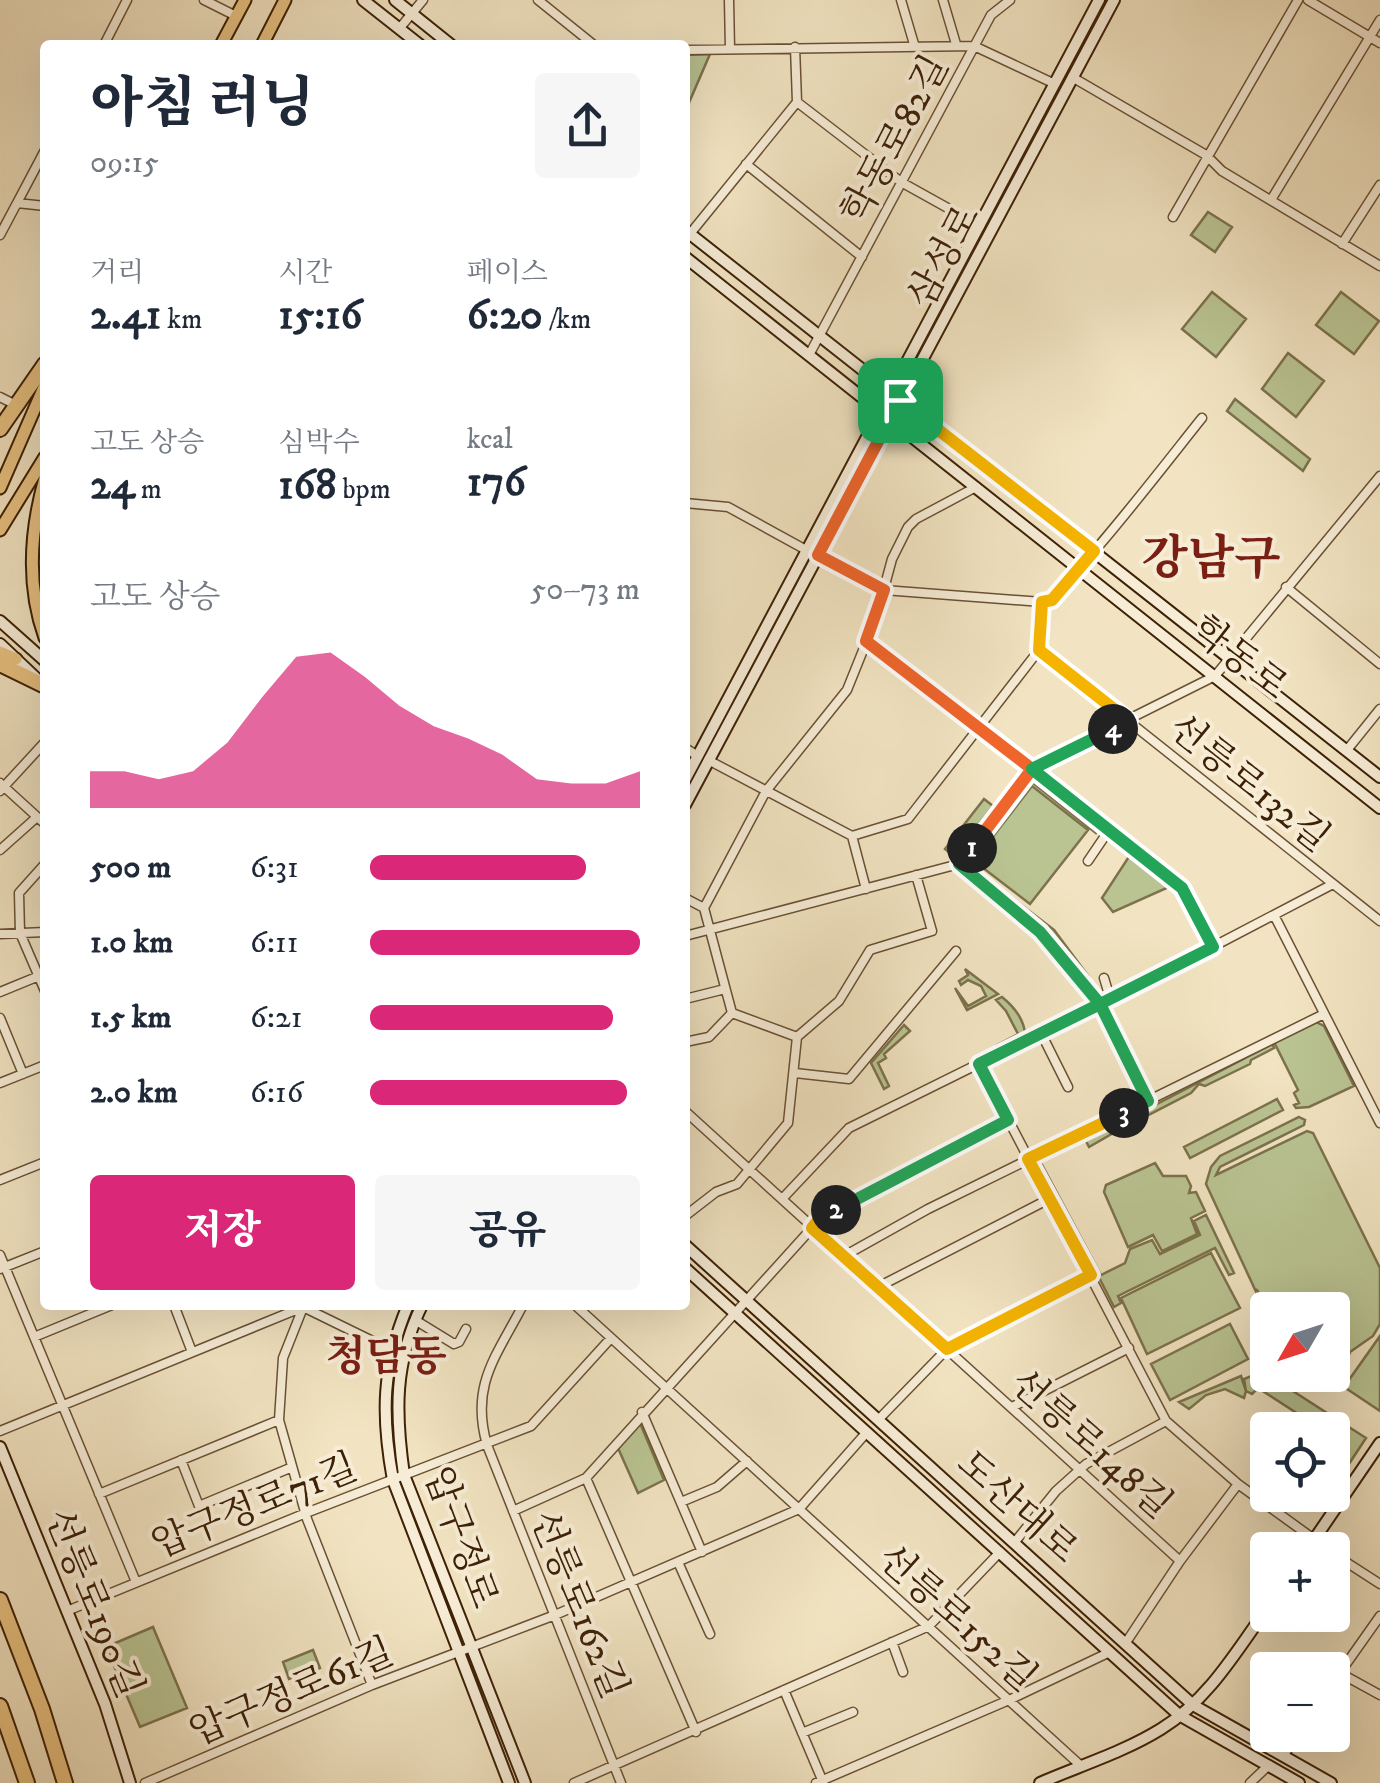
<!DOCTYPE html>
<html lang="ko">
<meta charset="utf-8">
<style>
:root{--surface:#fff;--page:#f6f6f7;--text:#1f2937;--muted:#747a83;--accent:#db2777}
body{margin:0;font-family:"IM FELL DW Pica","Noto Serif KR",serif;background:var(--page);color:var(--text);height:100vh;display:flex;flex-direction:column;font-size:38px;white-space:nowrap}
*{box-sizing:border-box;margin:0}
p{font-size:32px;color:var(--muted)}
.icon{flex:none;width:55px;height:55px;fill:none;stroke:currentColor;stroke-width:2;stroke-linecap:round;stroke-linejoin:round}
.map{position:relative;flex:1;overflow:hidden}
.panel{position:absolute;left:40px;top:40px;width:650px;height:1270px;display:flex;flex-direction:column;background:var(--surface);border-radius:10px;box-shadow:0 10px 40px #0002}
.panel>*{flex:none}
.needle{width:65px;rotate:231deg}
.fabs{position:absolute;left:1250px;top:1292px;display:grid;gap:20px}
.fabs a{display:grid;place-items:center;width:100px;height:100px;border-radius:10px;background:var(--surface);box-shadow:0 10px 40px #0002;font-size:50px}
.pin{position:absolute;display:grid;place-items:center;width:85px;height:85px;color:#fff;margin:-42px;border-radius:20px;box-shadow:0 5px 15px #0006}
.km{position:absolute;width:50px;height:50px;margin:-25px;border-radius:50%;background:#222;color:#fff;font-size:28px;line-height:50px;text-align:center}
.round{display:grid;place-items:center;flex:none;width:105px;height:105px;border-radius:10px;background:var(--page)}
.headline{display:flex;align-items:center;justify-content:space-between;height:170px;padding:0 50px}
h1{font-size:55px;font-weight:800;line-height:75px}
.figures{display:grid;grid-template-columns:repeat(3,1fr);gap:15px;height:170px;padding:10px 50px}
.figures div{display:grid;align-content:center}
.figures b{font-size:42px;font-weight:800}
.figures small{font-size:28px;font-weight:400}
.figures p{font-size:28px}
.chart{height:280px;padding:20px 50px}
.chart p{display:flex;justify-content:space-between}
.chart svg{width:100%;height:180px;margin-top:10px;fill:var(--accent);opacity:.7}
.action{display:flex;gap:20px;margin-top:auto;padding:20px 50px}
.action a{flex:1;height:115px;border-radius:10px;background:var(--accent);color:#fff;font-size:40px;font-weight:800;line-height:115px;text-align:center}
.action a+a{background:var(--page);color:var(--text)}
ul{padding:0 50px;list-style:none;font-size:32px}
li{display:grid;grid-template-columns:160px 120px 1fr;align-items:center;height:75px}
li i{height:25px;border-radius:12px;background:var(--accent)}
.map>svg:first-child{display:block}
</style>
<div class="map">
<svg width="1380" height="1783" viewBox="0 0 1380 1783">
<rect width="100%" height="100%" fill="#f2e4c2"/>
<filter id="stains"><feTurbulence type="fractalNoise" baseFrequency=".002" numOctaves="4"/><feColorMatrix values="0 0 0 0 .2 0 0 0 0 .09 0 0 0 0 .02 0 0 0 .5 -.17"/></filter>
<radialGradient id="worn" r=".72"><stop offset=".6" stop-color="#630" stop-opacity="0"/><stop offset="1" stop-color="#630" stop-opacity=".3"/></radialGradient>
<path fill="#bac493" stroke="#7c724c" stroke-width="2.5" d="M 710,54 L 685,112 L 685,55 Z
M 1208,212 L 1232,227 L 1215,252 L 1191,235 Z
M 1212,292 L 1246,319 L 1216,357 L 1182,329 Z
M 1341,292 L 1379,321 L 1354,354 L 1316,325 Z
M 1288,353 L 1324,381 L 1296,417 L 1262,389 Z
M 1235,399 L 1310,459 L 1303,471 L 1227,411 Z
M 1036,779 L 1100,829 L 1096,833 L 1033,783 L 1019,799 L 1031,780 Z
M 1032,786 L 1088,830 L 1030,904 L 974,861 Z
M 984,799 L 993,806 L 954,856 L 945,849 Z
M 1130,855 L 1169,887 L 1113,912 L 1102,898 Z
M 1006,893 L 1054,930 L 1089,977 L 1090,986 L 1045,928 L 1004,896 Z
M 965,969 L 998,994 L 967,1010 L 955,988 L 968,1006 L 986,996 L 981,986 L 968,980 L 961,985 L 959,981 L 968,975 Z
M 1002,997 C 1013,1006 1024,1019 1025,1034 L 998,1048 L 997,1045 L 1018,1034 L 1006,1011 L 996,1000 Z
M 1314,1021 L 1324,1026 L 1354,1086 L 1309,1107 L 1296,1108 L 1294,1105 L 1299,1103 L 1294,1093 L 1298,1090 L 1274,1042 Z
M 904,1025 L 910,1031 L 884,1054 L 886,1058 L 878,1063 L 889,1086 L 884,1089 L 871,1063 Z
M 1272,1044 L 1274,1048 L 1251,1060 L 1250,1064 L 1205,1086 L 1199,1084 L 1191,1093 L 1143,1118 L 1144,1122 L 1139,1124 L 1136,1120 L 1089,1147 L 1086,1141 Z
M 1277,1099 L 1283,1110 L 1190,1158 L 1184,1147 Z
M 1299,1117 L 1305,1120 L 1304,1125 L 1220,1167 L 1216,1175 L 1307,1131 L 1313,1133 L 1380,1268 L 1380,1324 L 1373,1336 L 1350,1352 L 1337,1388 L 1318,1375 L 1332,1375 L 1332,1310 L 1267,1312 L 1268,1304 L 1256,1289 L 1258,1296 L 1206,1184 L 1211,1167 L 1220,1156 Z
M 1040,1161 L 1101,1275 L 1125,1263 L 1130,1249 L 1152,1240 L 1160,1254 L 1200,1235 L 1194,1221 L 1206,1215 L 1234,1273 L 1229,1275 L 1215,1248 L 1118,1296 L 1121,1303 L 1114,1307 Z
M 1155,1163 L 1163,1176 L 1186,1176 L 1191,1186 L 1189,1193 L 1196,1192 L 1205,1211 L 1191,1218 L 1197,1234 L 1162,1251 L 1153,1235 L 1128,1247 L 1104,1192 L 1106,1185 Z
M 1211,1253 L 1240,1308 L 1147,1354 L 1121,1298 Z
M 1230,1324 L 1248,1359 L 1170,1400 L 1151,1364 Z
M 1380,1336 L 1380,1411 L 1344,1387 Z
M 1256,1374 L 1265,1378 L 1264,1381 L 1271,1377 L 1366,1438 L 1339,1479 L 1333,1475 L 1333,1460 L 1344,1444 L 1333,1436 L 1332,1430 L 1323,1430 L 1258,1388 L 1252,1394 L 1246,1391 L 1244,1398 L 1225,1389 L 1206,1395 L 1189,1409 L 1179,1402 L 1241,1376 L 1246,1391 L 1244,1379 Z
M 640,1423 L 664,1480 L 638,1493 L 618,1448 Z
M 153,1627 L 187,1708 L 140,1727 L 106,1647 Z
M 313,1650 L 320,1668 L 289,1679 L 283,1662 Z"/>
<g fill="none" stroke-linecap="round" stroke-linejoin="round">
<defs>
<path id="street" d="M 204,0 L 236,16
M 538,0 L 594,45
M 729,0 L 730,49
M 901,0 L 914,44
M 943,0 L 956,44
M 1308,0 L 1380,43
M 399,29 L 423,0
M 104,45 L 127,0
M 685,50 L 974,46 L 1055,84
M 1072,77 L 1206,155 L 1222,171 L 1380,266
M 797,102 L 901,182 L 980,226
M 746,164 L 862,257
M 1271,200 L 1380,20
M 17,203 L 45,150
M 1173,217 L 1298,0
M 0,235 L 17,203 L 45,206
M 685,240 L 797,102 L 795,47
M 1342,244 L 1380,185
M 809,355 L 991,15 L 1010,0
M 0,397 L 16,405
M 685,503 L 728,507 L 808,551
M 819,555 L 884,590 L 1042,602
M 1286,587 L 1380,664
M 867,641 L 1182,887 L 1213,947
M 1039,650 L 1380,921
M 685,748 L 698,756
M 1347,750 L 1380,709
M 708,760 L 852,836 L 866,889
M 0,783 L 45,824
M 0,791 L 45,742
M 852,836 L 908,819 L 1039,650 L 1042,602 C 1064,597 1179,446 1202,418
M 0,850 L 37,817
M 1088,861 L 1109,830
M 45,864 L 19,893 L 20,933 L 45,991
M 959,864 L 1037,765 L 1215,676 L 1380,476
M 959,864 L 1040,932 L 1100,1003 L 1148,1101
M 685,898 L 704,908 L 732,1013
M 704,908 L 766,791 L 847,690 L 876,618 L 892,559 L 908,527 L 916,519 L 976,487
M 1274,915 L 1380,1123
M 0,934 L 45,932
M 685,936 L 959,864
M 1104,978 L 1110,998
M 0,992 L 39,976
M 685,999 L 725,989
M 732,1013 L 797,1037 L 839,1001 L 870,950 L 932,931 L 916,875
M 0,1018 L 23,1074
M 1041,1033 L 1068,1087
M 685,1042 L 709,1037 L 732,1013
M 979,1064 L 1166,1421 L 1238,1484 L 1329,1550
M 795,1073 L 849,1079 L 956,951
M 0,1083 L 45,1065
M 685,1111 L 1180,1561
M 0,1180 L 45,1162
M 782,1199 L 849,1128 L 1176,966 L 1333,884
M 685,1216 L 716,1192 L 737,1184 L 788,1123 L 797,1037
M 0,1255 L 136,1582
M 844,1256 L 928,1209 L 1324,1014
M 0,1269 L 45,1251
M 878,1287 L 1049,1199
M 174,1305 L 192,1352
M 304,1305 L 283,1358 L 279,1420 L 307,1519 L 372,1685
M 523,1305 C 496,1357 470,1385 487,1445 L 621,1783
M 575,1305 L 1080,1765
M 415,1320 L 454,1344 L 459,1342 L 466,1329
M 34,1337 L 112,1305
M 1012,1407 L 1129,1348
M 642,1412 L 702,1552
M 878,1420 L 947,1349 L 1091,1275
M 0,1431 L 303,1307 L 391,1350
M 181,1460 L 199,1506 L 290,1468
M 586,1478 L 696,1732
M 99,1494 L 279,1420
M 681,1502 L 717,1487 L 747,1461
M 513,1511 L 586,1478 L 821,1218 L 1009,1120
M 1014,1543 L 1056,1491 L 1086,1464 L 1166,1421
M 1332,1553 L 1380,1584
M 678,1562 L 710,1634
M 67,1611 L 306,1513 L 531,1426 L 611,1338
M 892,1642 L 903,1672
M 1125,1644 L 1180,1561 L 1238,1484
M 1340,1673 L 1380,1695
M 1332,1684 L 1380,1616
M 784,1690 L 823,1782
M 802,1733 L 853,1712
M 1283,1756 L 1298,1735
M 145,1783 L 372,1685 L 555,1615 L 799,1509 L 867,1432
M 574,1783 L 929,1626 L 1000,1552
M 816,1783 L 1009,1700 L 1110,1652
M 1250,1783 L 1269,1765"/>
<path id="secondary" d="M 363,0 L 420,45
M 395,0 L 451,45
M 685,230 L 1380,777
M 685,257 L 1380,808
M 0,621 L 45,661
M 0,644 L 36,678
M 685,780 L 1099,0
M 685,805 L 1114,0
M 685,1245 L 1193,1705 L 1331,1783
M 685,1268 L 1179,1715 L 1299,1783
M 408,1305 C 382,1367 381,1414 393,1480 L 509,1783
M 422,1305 C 394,1363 395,1412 404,1475 L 525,1783
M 0,1447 L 105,1704 L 130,1783
M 1307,1550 L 1380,1443
M 1040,1783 C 1079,1766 1124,1752 1161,1729 C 1208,1700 1236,1652 1268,1607"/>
<path id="primary" d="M 221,45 L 245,0
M 262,45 L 285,0
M 45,478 C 30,531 26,585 45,638
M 0,488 L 45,385
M 0,530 L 45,457
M 0,652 L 16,659"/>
<path id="highway" d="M 0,429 L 45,364
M 0,664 L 45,686
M 0,1600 L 42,1709 L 65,1783
M 0,1706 L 27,1783"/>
</defs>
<use href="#street" stroke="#6a5134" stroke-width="11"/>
<use href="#secondary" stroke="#3d2005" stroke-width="14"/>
<use href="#primary" stroke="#3d2005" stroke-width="15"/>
<use href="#highway" stroke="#3d2005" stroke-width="18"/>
<use href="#street" stroke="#f7edd7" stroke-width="8"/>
<use href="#secondary" stroke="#f7edd7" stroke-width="10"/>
<use href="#primary" stroke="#e9c281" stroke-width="11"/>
<use href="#highway" stroke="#e9c281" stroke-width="14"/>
</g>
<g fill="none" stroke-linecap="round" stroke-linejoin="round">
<defs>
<path id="split-1" d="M 900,400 L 818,555 L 884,590 L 866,641 L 1032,769 L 972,848"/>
<path id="split-2" d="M 836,1210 L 1008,1120 L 979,1064 L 1100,1004 L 1040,932 L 959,864 L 972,848"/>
<path id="split-3" d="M 836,1210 L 820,1218 L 812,1228 L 947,1349 L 1091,1275 L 1028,1159 L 1124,1113"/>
<path id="split-4" d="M 1113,729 L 1032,769 L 1182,888 L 1213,947 L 1100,1004 L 1148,1101 L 1124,1113"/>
<path id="split-5" d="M 900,400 L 1094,551 L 1052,600 L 1042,602 L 1039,650 L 1129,721 L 1113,729"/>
</defs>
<use href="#split-1" stroke="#fff" stroke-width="20"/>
<use href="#split-2" stroke="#fff" stroke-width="20"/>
<use href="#split-3" stroke="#fff" stroke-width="20"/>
<use href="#split-4" stroke="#fff" stroke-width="20"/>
<use href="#split-5" stroke="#fff" stroke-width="20"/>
<use href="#split-1" stroke="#f0652b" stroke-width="12"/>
<use href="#split-2" stroke="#22a559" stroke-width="12"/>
<use href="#split-3" stroke="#f5b400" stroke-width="12"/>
<use href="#split-4" stroke="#22a559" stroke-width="12"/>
<use href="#split-5" stroke="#f5b400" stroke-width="12"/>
</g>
<g text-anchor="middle" stroke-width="8" stroke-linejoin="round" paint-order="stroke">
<g font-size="38" fill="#3d2005" stroke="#f7edd7">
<text transform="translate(894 139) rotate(-62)" y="13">학동로82길</text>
<text transform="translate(943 256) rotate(-62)" y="13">삼성로</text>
<text transform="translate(1240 657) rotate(38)" y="13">학동로</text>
<text transform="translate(1250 782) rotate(39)" y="13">선릉로132길</text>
<text transform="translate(1092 1443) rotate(42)" y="13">선릉로148길</text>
<text transform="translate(254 1505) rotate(-22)" y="13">압구정로71길</text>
<text transform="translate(1018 1506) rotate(42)" y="13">도산대로</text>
<text transform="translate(462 1537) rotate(70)" y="13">압구정로</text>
<text transform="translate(95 1603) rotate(68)" y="13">선릉로190길</text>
<text transform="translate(580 1604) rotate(68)" y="13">선릉로162길</text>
<text transform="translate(958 1617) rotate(42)" y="13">선릉로152길</text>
<text transform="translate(291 1691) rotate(-23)" y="13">압구정로61길</text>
</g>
<g font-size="42" font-weight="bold" fill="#7a1f14" stroke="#f7edd7">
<text x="386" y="1370">청담동</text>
</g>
<g font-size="48" font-weight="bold" fill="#7a1f14" stroke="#f7edd7">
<text x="1211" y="574">강남구</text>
</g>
</g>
<rect width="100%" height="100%" filter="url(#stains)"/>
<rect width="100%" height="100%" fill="url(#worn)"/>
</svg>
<div class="fabs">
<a><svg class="needle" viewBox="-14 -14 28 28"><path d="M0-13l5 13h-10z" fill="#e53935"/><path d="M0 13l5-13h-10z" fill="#747a83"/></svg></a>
<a><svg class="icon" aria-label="locate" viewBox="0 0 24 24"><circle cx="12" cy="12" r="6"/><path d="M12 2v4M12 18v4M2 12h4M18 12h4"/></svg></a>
<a>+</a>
<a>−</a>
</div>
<div class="pin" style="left:900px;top:400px;background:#1e9e55"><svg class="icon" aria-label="arrive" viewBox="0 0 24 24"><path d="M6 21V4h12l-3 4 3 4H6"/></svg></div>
<b class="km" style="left:972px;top:848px">1</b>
<b class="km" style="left:836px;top:1210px">2</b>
<b class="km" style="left:1124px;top:1113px">3</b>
<b class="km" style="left:1113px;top:729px">4</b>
<section class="panel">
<div class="headline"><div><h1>아침 러닝</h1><p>09:15</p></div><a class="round"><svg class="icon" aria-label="share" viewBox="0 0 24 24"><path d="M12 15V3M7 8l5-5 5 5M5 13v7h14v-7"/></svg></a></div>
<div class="figures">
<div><p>거리</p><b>2.41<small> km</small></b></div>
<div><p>시간</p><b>15:16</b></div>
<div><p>페이스</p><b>6:20<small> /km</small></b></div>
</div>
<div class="figures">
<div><p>고도 상승</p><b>24<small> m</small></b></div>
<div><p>심박수</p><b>168<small> bpm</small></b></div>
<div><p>kcal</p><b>176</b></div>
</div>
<div class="chart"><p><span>고도 상승</span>50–73 m</p>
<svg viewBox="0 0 160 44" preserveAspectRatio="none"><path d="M0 44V35L10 35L20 37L30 35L40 28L50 17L60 7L70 6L80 12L90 19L100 24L110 27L120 31L130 37L140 38L150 38L160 35V44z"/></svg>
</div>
<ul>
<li><b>500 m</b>6:31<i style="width:80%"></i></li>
<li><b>1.0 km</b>6:11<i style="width:100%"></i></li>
<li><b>1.5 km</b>6:21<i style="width:90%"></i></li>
<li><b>2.0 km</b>6:16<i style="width:95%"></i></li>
</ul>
<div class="action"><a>저장</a><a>공유</a></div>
</section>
</div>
